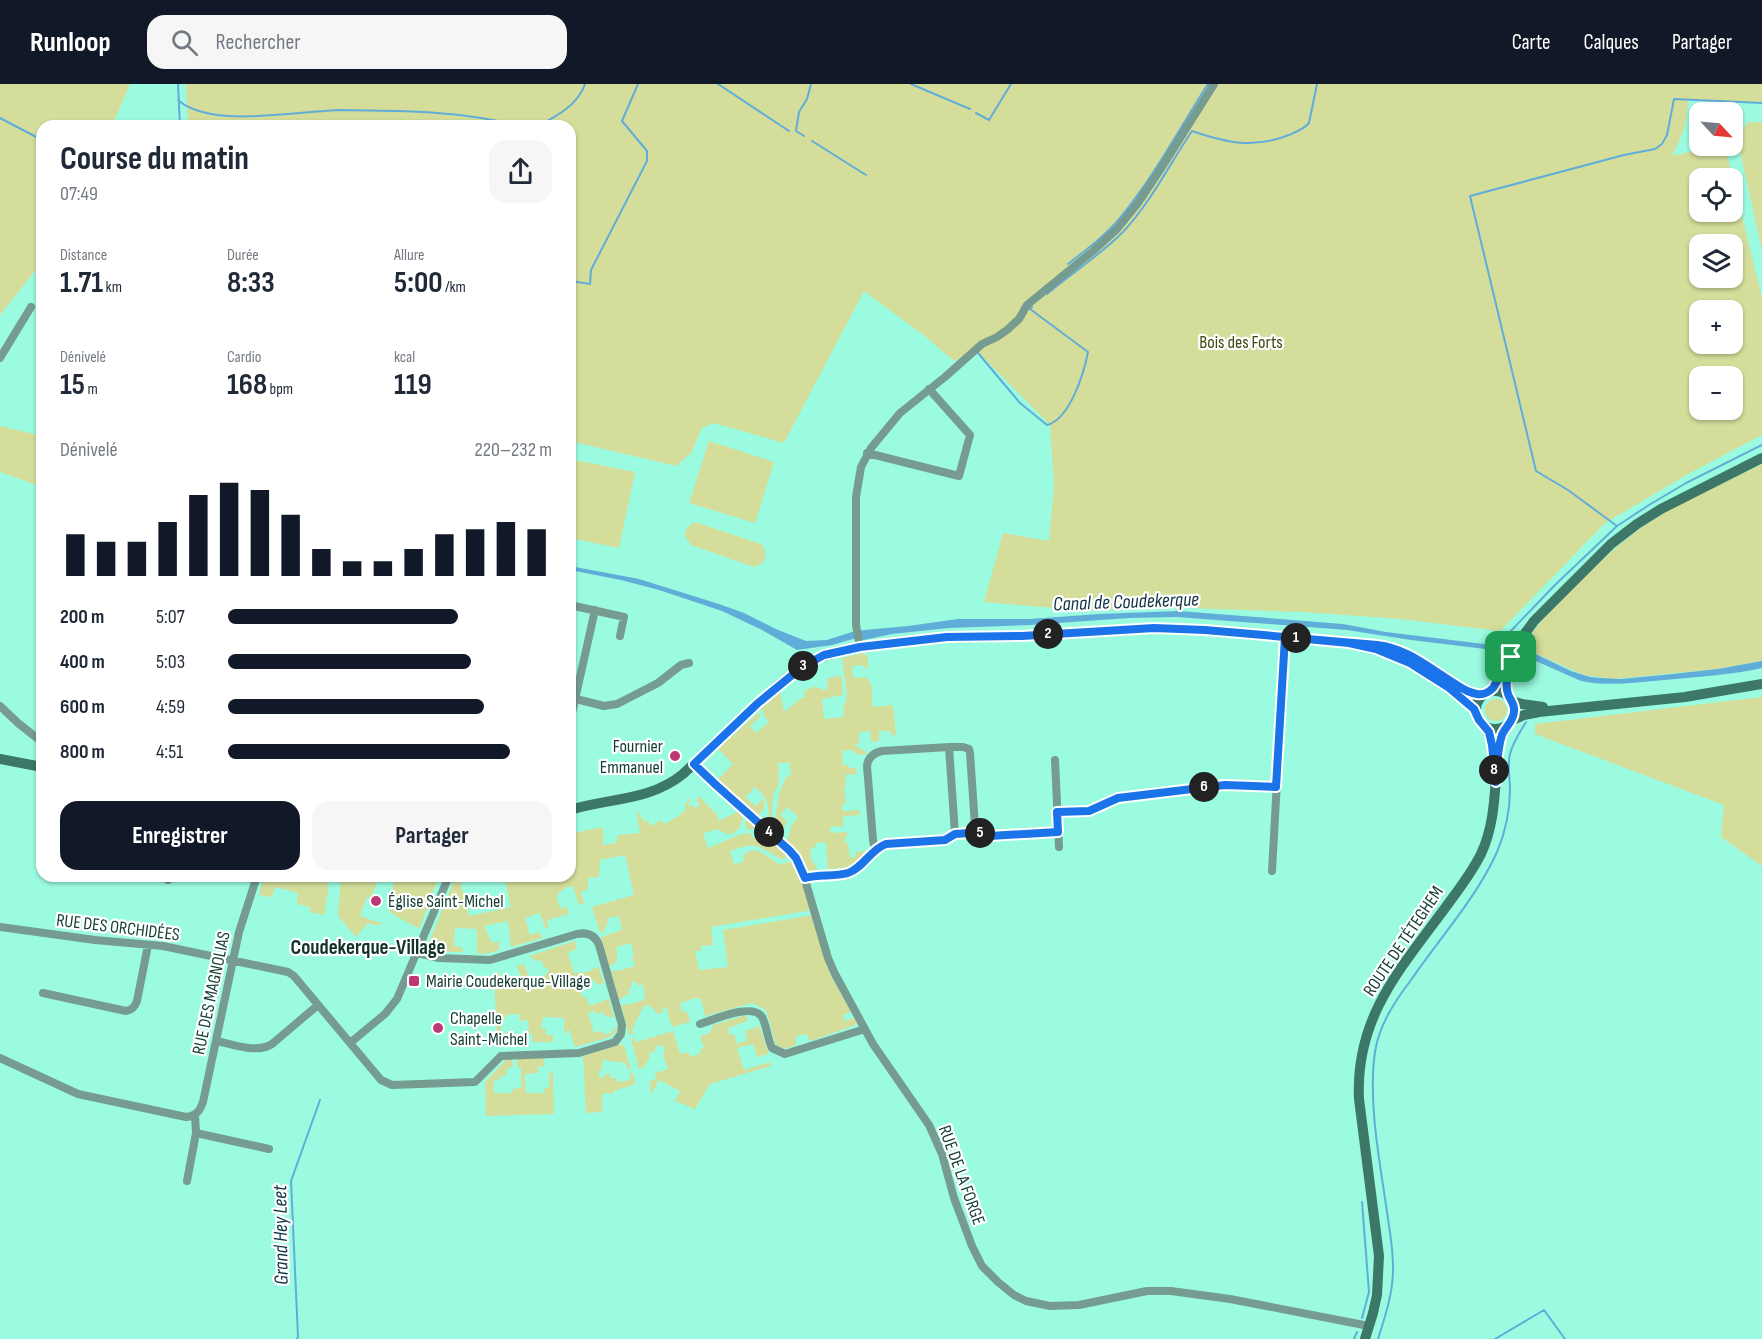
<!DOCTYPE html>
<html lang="fr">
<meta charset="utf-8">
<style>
:root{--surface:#fff;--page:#f6f6f7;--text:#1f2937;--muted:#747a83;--accent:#111827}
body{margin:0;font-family:"Sofia Sans Condensed",sans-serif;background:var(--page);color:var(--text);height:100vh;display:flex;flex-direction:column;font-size:22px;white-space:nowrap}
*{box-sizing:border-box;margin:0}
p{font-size:20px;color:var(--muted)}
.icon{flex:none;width:33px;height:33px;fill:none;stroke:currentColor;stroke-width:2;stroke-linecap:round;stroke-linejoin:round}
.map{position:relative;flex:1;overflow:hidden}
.panel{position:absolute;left:36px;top:36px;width:540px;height:762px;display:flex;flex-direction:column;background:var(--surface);border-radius:18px;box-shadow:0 2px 4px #0004}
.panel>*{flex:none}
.needle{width:39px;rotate:116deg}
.tools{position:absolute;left:1689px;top:18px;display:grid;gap:12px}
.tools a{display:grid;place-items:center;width:54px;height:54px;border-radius:12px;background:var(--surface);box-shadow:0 2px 4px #0004;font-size:30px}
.pin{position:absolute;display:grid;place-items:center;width:51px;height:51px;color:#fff;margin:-26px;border-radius:12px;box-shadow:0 3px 9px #0006}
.km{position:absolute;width:30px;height:30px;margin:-15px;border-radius:50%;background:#222;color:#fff;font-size:16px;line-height:30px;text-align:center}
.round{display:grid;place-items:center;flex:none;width:63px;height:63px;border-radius:18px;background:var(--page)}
.summary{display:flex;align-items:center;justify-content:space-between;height:102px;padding:0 24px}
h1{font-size:33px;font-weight:700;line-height:45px}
.metrics{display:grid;grid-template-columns:repeat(3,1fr);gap:9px;height:102px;padding:6px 24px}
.metrics div{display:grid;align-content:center}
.metrics b{font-size:30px;font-weight:700}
.metrics small{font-size:16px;font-weight:400}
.metrics p{font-size:16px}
.chart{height:168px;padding:12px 24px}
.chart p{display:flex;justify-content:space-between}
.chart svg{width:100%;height:108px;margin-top:6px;stroke:var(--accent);stroke-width:6}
.cta{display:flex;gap:12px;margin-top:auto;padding:12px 24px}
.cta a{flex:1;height:69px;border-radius:18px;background:var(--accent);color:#fff;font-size:24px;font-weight:700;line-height:69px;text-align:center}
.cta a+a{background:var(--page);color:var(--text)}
ul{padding:0 24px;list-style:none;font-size:20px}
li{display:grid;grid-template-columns:96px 72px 1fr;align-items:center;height:45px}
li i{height:15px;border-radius:8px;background:var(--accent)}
header{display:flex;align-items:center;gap:36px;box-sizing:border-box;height:84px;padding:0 30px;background:var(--accent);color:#fff}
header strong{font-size:28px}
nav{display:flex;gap:33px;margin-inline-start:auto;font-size:21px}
.search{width:420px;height:54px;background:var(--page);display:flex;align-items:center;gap:15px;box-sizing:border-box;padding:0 21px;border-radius:18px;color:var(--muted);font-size:22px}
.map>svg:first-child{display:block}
</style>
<header>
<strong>Runloop</strong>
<div class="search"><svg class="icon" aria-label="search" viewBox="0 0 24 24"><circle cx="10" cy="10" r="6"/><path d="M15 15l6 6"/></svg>Rechercher</div>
<nav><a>Carte</a><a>Calques</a><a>Partager</a></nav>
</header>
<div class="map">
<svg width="1762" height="1255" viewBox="0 0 1762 1255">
<rect width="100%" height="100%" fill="#9bfbe1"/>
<path fill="#d4de9a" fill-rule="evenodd" d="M 0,0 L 130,0 L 112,42 L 42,42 L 42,178 L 0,231 Z
M 186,0 L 1762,0 L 1762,19 L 1688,16 C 1687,40 1683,51 1672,72 L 1716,62 L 1725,62 L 1762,214 L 1762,351 L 1690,389 L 1605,439 L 1500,547 L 1400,535 L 1302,528 L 1187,524 L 1077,526 L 984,518 L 1003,449 L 1049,457 L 1054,403 L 1050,341 L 977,267 L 954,277 L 926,253 L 864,207 L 784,359 L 714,339 L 702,344 L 691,369 L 676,382 L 570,357 L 570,42 L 188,42 ZM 1700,94 L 1732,94 L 1732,128 L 1700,128 ZM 1700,160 L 1732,160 L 1732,194 L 1700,194 ZM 1700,226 L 1732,226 L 1732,260 L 1700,260 ZM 1700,292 L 1732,292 L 1732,326 L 1700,326 Z
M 1748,38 L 1762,38 L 1762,166 L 1737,54 Z
M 0,342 L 42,352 L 42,403 L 0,388 Z
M 709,357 L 774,378 L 755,439 L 689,419 Z
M 570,375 L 635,388 L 619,464 L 570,454 Z
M 1762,380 L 1762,577 L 1717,585 L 1613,595 L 1584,591 L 1525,565 C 1529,547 1548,531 1560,518 C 1586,492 1611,465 1641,444 C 1678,418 1722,401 1762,380 Z
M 692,439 L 698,439 L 761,460 C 769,469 766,480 754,483 L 691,461 L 685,452 L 685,447 Z
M 864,569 L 868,574 L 868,584 L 864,584 L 863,581 L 852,582 L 853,594 L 865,593 L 871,599 L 873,623 L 893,621 L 896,651 L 891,651 L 890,647 L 879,647 L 879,657 L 871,658 L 870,647 L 859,648 L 859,659 L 855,661 L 868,669 L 862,671 L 854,669 L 853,666 L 842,667 L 843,681 L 848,681 L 849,684 L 856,684 L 857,690 L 845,691 L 846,702 L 844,703 L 846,720 L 842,720 L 842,727 L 859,726 L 860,731 L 843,732 L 844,742 L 830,743 L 831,749 L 847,748 L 847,753 L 845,753 L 845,759 L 848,759 L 850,774 L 855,773 L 856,768 L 868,767 L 849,783 L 828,785 L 826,758 L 817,759 L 814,764 L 810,765 L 812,778 L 815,780 L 817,786 L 808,787 L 800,772 L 787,758 L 791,742 L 798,733 L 787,723 L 780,731 L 787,736 L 782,751 L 770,741 L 776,731 L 779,710 L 786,693 L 791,692 L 789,678 L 777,680 L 780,687 L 778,688 L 779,700 L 773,710 L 772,731 L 765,738 L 763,737 L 769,731 C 767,715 766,713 755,703 L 745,713 L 756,722 L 762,715 L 764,717 L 764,725 L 758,731 L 717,696 L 733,680 L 718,665 L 758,629 L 761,632 L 750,642 L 756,649 L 769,638 L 763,630 L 764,629 L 761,625 L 780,608 L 784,628 L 800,615 L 805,613 L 804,607 L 816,602 L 817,604 L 820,604 L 821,606 L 828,605 L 827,595 L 841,591 L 843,611 L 822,615 L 824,635 L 844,633 L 843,624 L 846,617 L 847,610 L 842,574 Z
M 1762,613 L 1762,782 L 1721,753 L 1724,721 L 1535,650 L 1535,640 Z
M1485 626a11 11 0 1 1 22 0a11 11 0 1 1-22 0Z
M 699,712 L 718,732 L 719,737 L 739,727 L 743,733 L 740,743 L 733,750 L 727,750 L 717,745 L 703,749 L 708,764 C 721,760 737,749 751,749 L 752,754 L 759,752 L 755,744 L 749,746 L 746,742 L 745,738 L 749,735 L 766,749 L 786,770 L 786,773 L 785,775 L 781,775 C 757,763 759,756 730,767 L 734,781 L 744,777 L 743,773 C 753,758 768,773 779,780 C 782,780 791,777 793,779 C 799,782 809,818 812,826 L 711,843 L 713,861 L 701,862 L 701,867 L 695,867 L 699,886 L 728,883 L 723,846 L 813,831 L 823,870 L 832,894 L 851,928 L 843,931 L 845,936 L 842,938 L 854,934 L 858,940 L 811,957 L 806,950 L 796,952 L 796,961 L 784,965 L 776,961 L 766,926 L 752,919 L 705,932 L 701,915 L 695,914 L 680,919 L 682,928 L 687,927 L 690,938 L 672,943 L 666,923 L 662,925 L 663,928 L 656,930 L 655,926 L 648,921 L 643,923 L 632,946 L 633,950 L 629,951 L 621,921 L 631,920 L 645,915 L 643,900 L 638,902 L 636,897 L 631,899 L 632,903 L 628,905 L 630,909 L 619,916 L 611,887 L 621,886 L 635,882 L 632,874 L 634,871 L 631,859 L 616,863 C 617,872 620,879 609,882 L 601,853 L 622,846 L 619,832 L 607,834 L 608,839 L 603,848 L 600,849 L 592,823 L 634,811 L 625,771 L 600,776 L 599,793 L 588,794 L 588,806 L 581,807 L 584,819 L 579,821 L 573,802 L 564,804 L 564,806 L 558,808 L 559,812 L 556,813 L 560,824 L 567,823 L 569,830 L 547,836 L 549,844 L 545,844 L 540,829 L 525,834 L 530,851 L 540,848 L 542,854 L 511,863 L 508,837 L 484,842 L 492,859 L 499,857 L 499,866 L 486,870 L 477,869 L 477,845 L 455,844 L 454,862 L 462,863 L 463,868 L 437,868 L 431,864 L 430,856 L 456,792 L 459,792 L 469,832 L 511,823 L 504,792 L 570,792 L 570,770 L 572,781 L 576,780 L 574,768 L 570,769 L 570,751 L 573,758 L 574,749 L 602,743 L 604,757 L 602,758 L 603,761 L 616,759 L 618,751 L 640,749 L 636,726 L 645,738 L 648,736 L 651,742 L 661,736 L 664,740 L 679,732 L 687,724 L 684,721 L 690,715 L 691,716 L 688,722 L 690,723 L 692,721 L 696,724 L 700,720 L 696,716 Z
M 264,792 C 286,792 309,788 329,800 L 324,831 L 310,828 L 310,823 L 297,820 L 298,809 L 275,803 L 272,813 L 259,811 Z
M 341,792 L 439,792 L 419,845 L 389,828 L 392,821 L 387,819 L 393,804 L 392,803 L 394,798 L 381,793 L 379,798 L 377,798 L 371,814 L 367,813 L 360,831 L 368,835 L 385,840 L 374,841 L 368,839 L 356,853 L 338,832 Z
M 575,857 L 577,865 L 569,868 L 568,870 L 574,889 L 588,888 L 597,883 L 599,884 L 604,899 L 597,901 L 594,896 L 579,900 L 582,913 L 586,913 L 589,922 L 609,915 L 614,934 L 604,931 L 603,928 L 596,930 L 595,927 L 588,929 L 594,949 L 603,947 L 604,951 L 611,949 L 615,943 L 617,943 L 615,949 L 610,953 L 575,963 L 569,945 L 564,951 L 564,934 L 543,933 L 541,945 L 546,945 L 546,951 L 553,951 L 553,958 L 533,958 L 532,950 L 529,950 L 528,936 L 519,937 L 520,930 L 506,931 L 506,934 L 501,934 L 501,949 L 515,949 L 519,954 L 520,959 L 497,960 L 494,889 L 499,888 L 504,902 L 522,897 L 517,882 L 524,880 L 530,896 L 546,891 L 549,886 L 548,884 L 544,883 L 541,876 L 536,877 L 529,872 Z
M 746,931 L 748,937 L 728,944 L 729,951 L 734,950 L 737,960 L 747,956 L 745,947 L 759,942 L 768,967 L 768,970 L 757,973 L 753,960 L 737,964 L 744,986 L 770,978 L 771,982 L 710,1000 L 695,1025 L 675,1017 L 680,1007 L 659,996 L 651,1011 L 650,997 L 656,995 L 655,989 L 668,985 L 663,971 L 665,966 L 662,961 L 655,963 L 656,967 L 649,969 L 650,973 L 643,984 L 639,985 L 631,955 L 634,954 L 636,958 L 673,947 L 680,970 L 688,968 L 690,973 L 701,969 L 700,965 L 704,964 L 700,952 L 710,949 L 713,941 Z
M 621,960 L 624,962 L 631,985 L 628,986 L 626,979 L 602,976 L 602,986 L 599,987 L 599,993 L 604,994 L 605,990 L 610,989 L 610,994 L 616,994 L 616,998 L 631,996 L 629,990 L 632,989 L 635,995 L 634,1001 L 616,1006 L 612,1010 L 610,1009 L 602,1010 L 602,1028 L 586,1029 L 583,972 Z
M 544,974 L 544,982 L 538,983 L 538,989 L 525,990 L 526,1009 L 544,1009 L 545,1004 L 549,1004 L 549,989 L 553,988 L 554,1030 L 486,1032 L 485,998 L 507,975 L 512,975 L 513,982 L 507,985 L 505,992 L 499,993 L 499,996 L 494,996 L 494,1009 L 512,1009 L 513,1005 L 521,1004 L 521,984 L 517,983 L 517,975 Z"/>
<path fill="#61add9" d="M 570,482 L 639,495 L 719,520 L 744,529 L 776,545 L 806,557 L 827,556 L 852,548 L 864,546 L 908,542 L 958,535 L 1029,535 L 1099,530 L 1179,527 L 1343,540 L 1386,548 L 1525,565 L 1571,587 L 1590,593 L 1601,594 L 1620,595 L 1663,591 L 1718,585 L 1762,577 L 1762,584 C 1730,591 1697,593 1664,596 C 1637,598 1608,603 1581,597 L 1518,569 L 1411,556 L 1347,546 L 1177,533 L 1129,534 L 1030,541 L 949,544 L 892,550 L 864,556 L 853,555 L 832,561 L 797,566 L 762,546 L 722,527 L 659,506 L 621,496 L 570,486 Z"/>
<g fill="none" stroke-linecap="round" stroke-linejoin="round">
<path stroke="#61add9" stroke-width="2" d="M 178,0 L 180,42
M 718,0 L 789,47
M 911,0 L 970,25
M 178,16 C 210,45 299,27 340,26 C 360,26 380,27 399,27 C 442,28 481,32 522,42
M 976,29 L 989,36 L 1011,0
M 0,34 L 42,56
M 538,42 C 557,32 578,21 585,0
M 804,52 L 796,47 L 799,28 L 807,15 L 811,0
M 812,57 L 866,91
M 1068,180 C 1086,166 1105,152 1120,134 C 1154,93 1179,45 1208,0
M 570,197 L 590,200 L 591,186 L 647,77 L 647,67 L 622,37 L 638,0
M 1047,210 C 1072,189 1100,171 1123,148 C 1151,118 1169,81 1192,47 C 1227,59 1253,65 1289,51 C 1296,48 1304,45 1309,39 L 1317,0
M 978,269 L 1020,319 L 1047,341 C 1070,335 1084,289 1088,268 L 1030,225 L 1032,223
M 1617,442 L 1568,406 L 1536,387 L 1470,112 L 1624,71 L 1655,65 L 1662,60 L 1667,51 L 1674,15 L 1762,19
M 1501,564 L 1502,557 L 1505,553 L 1555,501 L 1617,442 L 1649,421 L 1686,399 L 1762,361
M 1362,1118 L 1369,1208 L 1362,1234
M 297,1255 L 298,1253 L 291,1097 L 320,1016
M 1354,1255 L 1357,1248
M 1378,1255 C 1385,1233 1392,1212 1393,1189 C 1394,1166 1389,1144 1386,1121 C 1379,1074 1368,1015 1375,968 C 1379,941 1395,917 1411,896 C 1439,855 1477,813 1497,768 C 1505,749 1510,727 1510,706 C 1510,694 1507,682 1510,670 C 1513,658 1520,648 1526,638
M 1495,1255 L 1544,1226 L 1565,1255"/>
<path stroke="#769b90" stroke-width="8" d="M 0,274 L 31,223
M 867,369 L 959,392 L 970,351 L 929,305
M 570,521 L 624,533 L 620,552
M 860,563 L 856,541 L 856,413 L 861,383 L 871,364 L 900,329 L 945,293 L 982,260 L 997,253 L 1007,246 L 1019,235 L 1027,221 L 1093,167 L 1117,145 L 1138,119 L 1160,86 L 1214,0
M 576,615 L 604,622 L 617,620 L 658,599 L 681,581 L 689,579
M 0,622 L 18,639 L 42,658
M 570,638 L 595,526
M 1055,676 L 1059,763
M 694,679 L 716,701 L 786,763 L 796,774 L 803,789 L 828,874 L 835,890 L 873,960 L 929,1041 L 942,1070 L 954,1114 L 972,1162 L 982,1182 L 998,1198 L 1014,1211 L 1026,1217 L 1050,1222 L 1079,1221 L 1147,1207 L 1171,1207 L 1230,1215 L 1369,1242
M 1057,728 L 1089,727 L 1118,714 L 1225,701 L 1277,703
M 974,746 L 990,752 L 1058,748
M 875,766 L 873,756 L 867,682 C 868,674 873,669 882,667 L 949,663
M 1272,787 L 1285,553
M 805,794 C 819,790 834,793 848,789 C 862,785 871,765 886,760 L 945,756 L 955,750 L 972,748 L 975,742 L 970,669 L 969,665 L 963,663 L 949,663 L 955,750
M 168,796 L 169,792
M 0,843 L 95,856 L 163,862 L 288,888 L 294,892 L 381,996 L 392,1001 L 475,998 L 501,972 L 579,969 L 615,958 L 621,950 L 622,941 L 599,861 C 595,851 587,848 577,850 L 490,876 L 439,874 L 417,869
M 43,909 L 126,927 C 132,926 135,923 137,917 L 148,861
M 700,940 C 713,936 753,918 762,933 C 767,942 767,954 772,964 L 785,970 L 865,945
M 216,957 C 233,960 256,970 272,960 L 318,921
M 350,959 L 385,930 L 397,915 L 449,792
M 0,974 L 78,1010 L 186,1033 C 196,1032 200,1027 203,1018 L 239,848 L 257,792
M 196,1049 L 269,1065
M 187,1097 L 196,1049 L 195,1031"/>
<path stroke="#3c7768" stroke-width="10" d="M 1450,604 L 1468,618 L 1476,628
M1476 626a19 19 0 1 1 38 0a19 19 0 1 1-38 0Z
M 1489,608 L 1496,600 L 1523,552 L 1534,537 L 1611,460 L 1637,440 L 1661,425 L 1762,374
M 1508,612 L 1507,601 L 1510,580
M 1512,617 L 1522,620 L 1543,623
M 1511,637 L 1524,631 L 1539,628 L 1685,613 L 1762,600
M 1485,642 L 1491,656 L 1493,673
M 0,675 L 42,683
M 570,726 C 609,714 650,717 683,690 L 776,603 L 797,586 L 813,576 L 837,568 L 860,563 L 939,554 L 1022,552 L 1137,545 L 1174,544 L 1377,561 L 1395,565 L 1410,572 L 1467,607 L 1476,610 L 1484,610
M 1365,1255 L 1373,1229 L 1377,1211 L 1379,1172 L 1359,1015 C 1355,932 1402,883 1448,820 C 1460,804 1472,788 1481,770 C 1497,736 1494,699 1499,662 L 1502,650 L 1507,641"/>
</g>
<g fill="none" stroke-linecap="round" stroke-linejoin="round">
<defs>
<path id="route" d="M 1511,573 L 1493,604 C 1488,609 1484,611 1477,610 C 1467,609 1460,603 1452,598 C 1428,583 1406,564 1377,561 L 1205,546 L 1154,544 L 1022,552 L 947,553 L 860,563 L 824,571 L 802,583 L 758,619 L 694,680 L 716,701 L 789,766 L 796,774 L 805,794 C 819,790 834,793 848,789 C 862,785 871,765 886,760 L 945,756 L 955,750 L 970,749 L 974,746 L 990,752 L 1058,748 L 1057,728 L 1089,727 L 1118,714 L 1225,701 L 1276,703 L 1285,553 L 1349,559 L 1376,565 L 1410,579 L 1448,603 L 1474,625 L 1479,636 L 1489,648 L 1492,661 L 1496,698 C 1497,682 1497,666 1502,651 C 1505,643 1514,637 1514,627 C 1515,620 1510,616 1508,610 C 1504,600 1509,583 1511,573"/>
</defs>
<use href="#route" stroke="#fff" stroke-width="12"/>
<use href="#route" stroke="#1a73e8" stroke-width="8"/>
</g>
<g fill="#be3878" stroke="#fff" stroke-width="2">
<circle cx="675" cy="672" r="6"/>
<circle cx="376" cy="817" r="6"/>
<rect x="408" y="891" width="12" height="12" rx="3"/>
<circle cx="438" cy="944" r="6"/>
</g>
<g text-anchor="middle" stroke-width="4.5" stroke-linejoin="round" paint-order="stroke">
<g font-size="18" fill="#434910" stroke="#fff">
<text x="1241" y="264">Bois des Forts</text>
</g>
<g font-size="18" fill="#164036" stroke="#fff" text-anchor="start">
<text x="663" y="668" text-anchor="end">Fournier<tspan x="663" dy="21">Emmanuel</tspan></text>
<text x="388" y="823">Église Saint-Michel</text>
<text x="426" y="903">Mairie Coudekerque-Village</text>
<text x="450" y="940">Chapelle<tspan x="450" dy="21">Saint-Michel</tspan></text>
</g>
<g font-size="18" fill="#164036" stroke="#fff">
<text transform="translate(118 843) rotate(7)" y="6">RUE DES ORCHIDÉES</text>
<text transform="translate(1403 857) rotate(-56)" y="6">ROUTE DE TÉTEGHEM</text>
<text transform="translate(211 909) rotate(-78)" y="6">RUE DES MAGNOLIAS</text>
<text transform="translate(962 1091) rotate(70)" y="6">RUE DE LA FORGE</text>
</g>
<g font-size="20" font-style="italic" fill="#103345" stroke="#fff">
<text transform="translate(1126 517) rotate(-2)" y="7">Canal de Coudekerque</text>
<text transform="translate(280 1151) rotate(-91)" y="7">Grand Hey Leet</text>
</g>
<g font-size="21" font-weight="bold" fill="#13322b" stroke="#fff">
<text x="368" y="870">Coudekerque-Village</text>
</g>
</g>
</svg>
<div class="tools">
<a><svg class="needle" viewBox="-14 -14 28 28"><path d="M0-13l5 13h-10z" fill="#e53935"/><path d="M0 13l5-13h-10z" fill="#747a83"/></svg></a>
<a><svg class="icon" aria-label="locate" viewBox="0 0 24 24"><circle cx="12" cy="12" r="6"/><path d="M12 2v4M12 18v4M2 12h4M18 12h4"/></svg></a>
<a><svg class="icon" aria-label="layers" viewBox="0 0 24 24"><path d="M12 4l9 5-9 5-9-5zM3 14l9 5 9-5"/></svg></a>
<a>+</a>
<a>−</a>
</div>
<div class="pin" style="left:1511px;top:573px;background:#1e9e55"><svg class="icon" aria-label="arrive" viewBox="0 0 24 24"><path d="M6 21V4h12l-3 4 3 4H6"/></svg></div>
<b class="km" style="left:1296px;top:554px">1</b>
<b class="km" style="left:1048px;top:550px">2</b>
<b class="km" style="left:803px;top:582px">3</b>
<b class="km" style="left:769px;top:748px">4</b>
<b class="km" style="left:980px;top:749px">5</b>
<b class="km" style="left:1204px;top:703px">6</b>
<b class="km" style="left:1494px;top:686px">8</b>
<section class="panel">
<div class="summary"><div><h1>Course du matin</h1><p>07:49</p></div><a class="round"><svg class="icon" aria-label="share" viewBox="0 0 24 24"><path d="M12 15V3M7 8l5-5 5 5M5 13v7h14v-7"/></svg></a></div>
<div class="metrics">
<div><p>Distance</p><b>1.71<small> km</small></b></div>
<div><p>Durée</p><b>8:33</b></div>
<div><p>Allure</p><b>5:00<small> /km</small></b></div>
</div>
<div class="metrics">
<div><p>Dénivelé</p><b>15<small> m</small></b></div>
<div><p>Cardio</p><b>168<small> bpm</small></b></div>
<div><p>kcal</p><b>119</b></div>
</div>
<div class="chart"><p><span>Dénivelé</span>220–232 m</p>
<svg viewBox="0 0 160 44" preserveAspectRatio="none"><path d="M5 44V27M15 44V30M25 44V30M35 44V22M45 44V11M55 44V6M65 44V9M75 44V19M85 44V33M95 44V38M105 44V38M115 44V33M125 44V27M135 44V25M145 44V22M155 44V25"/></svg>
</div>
<ul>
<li><b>200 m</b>5:07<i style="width:71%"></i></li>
<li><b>400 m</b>5:03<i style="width:75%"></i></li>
<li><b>600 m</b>4:59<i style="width:79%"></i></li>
<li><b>800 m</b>4:51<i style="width:87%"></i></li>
</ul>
<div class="cta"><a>Enregistrer</a><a>Partager</a></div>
</section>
</div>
